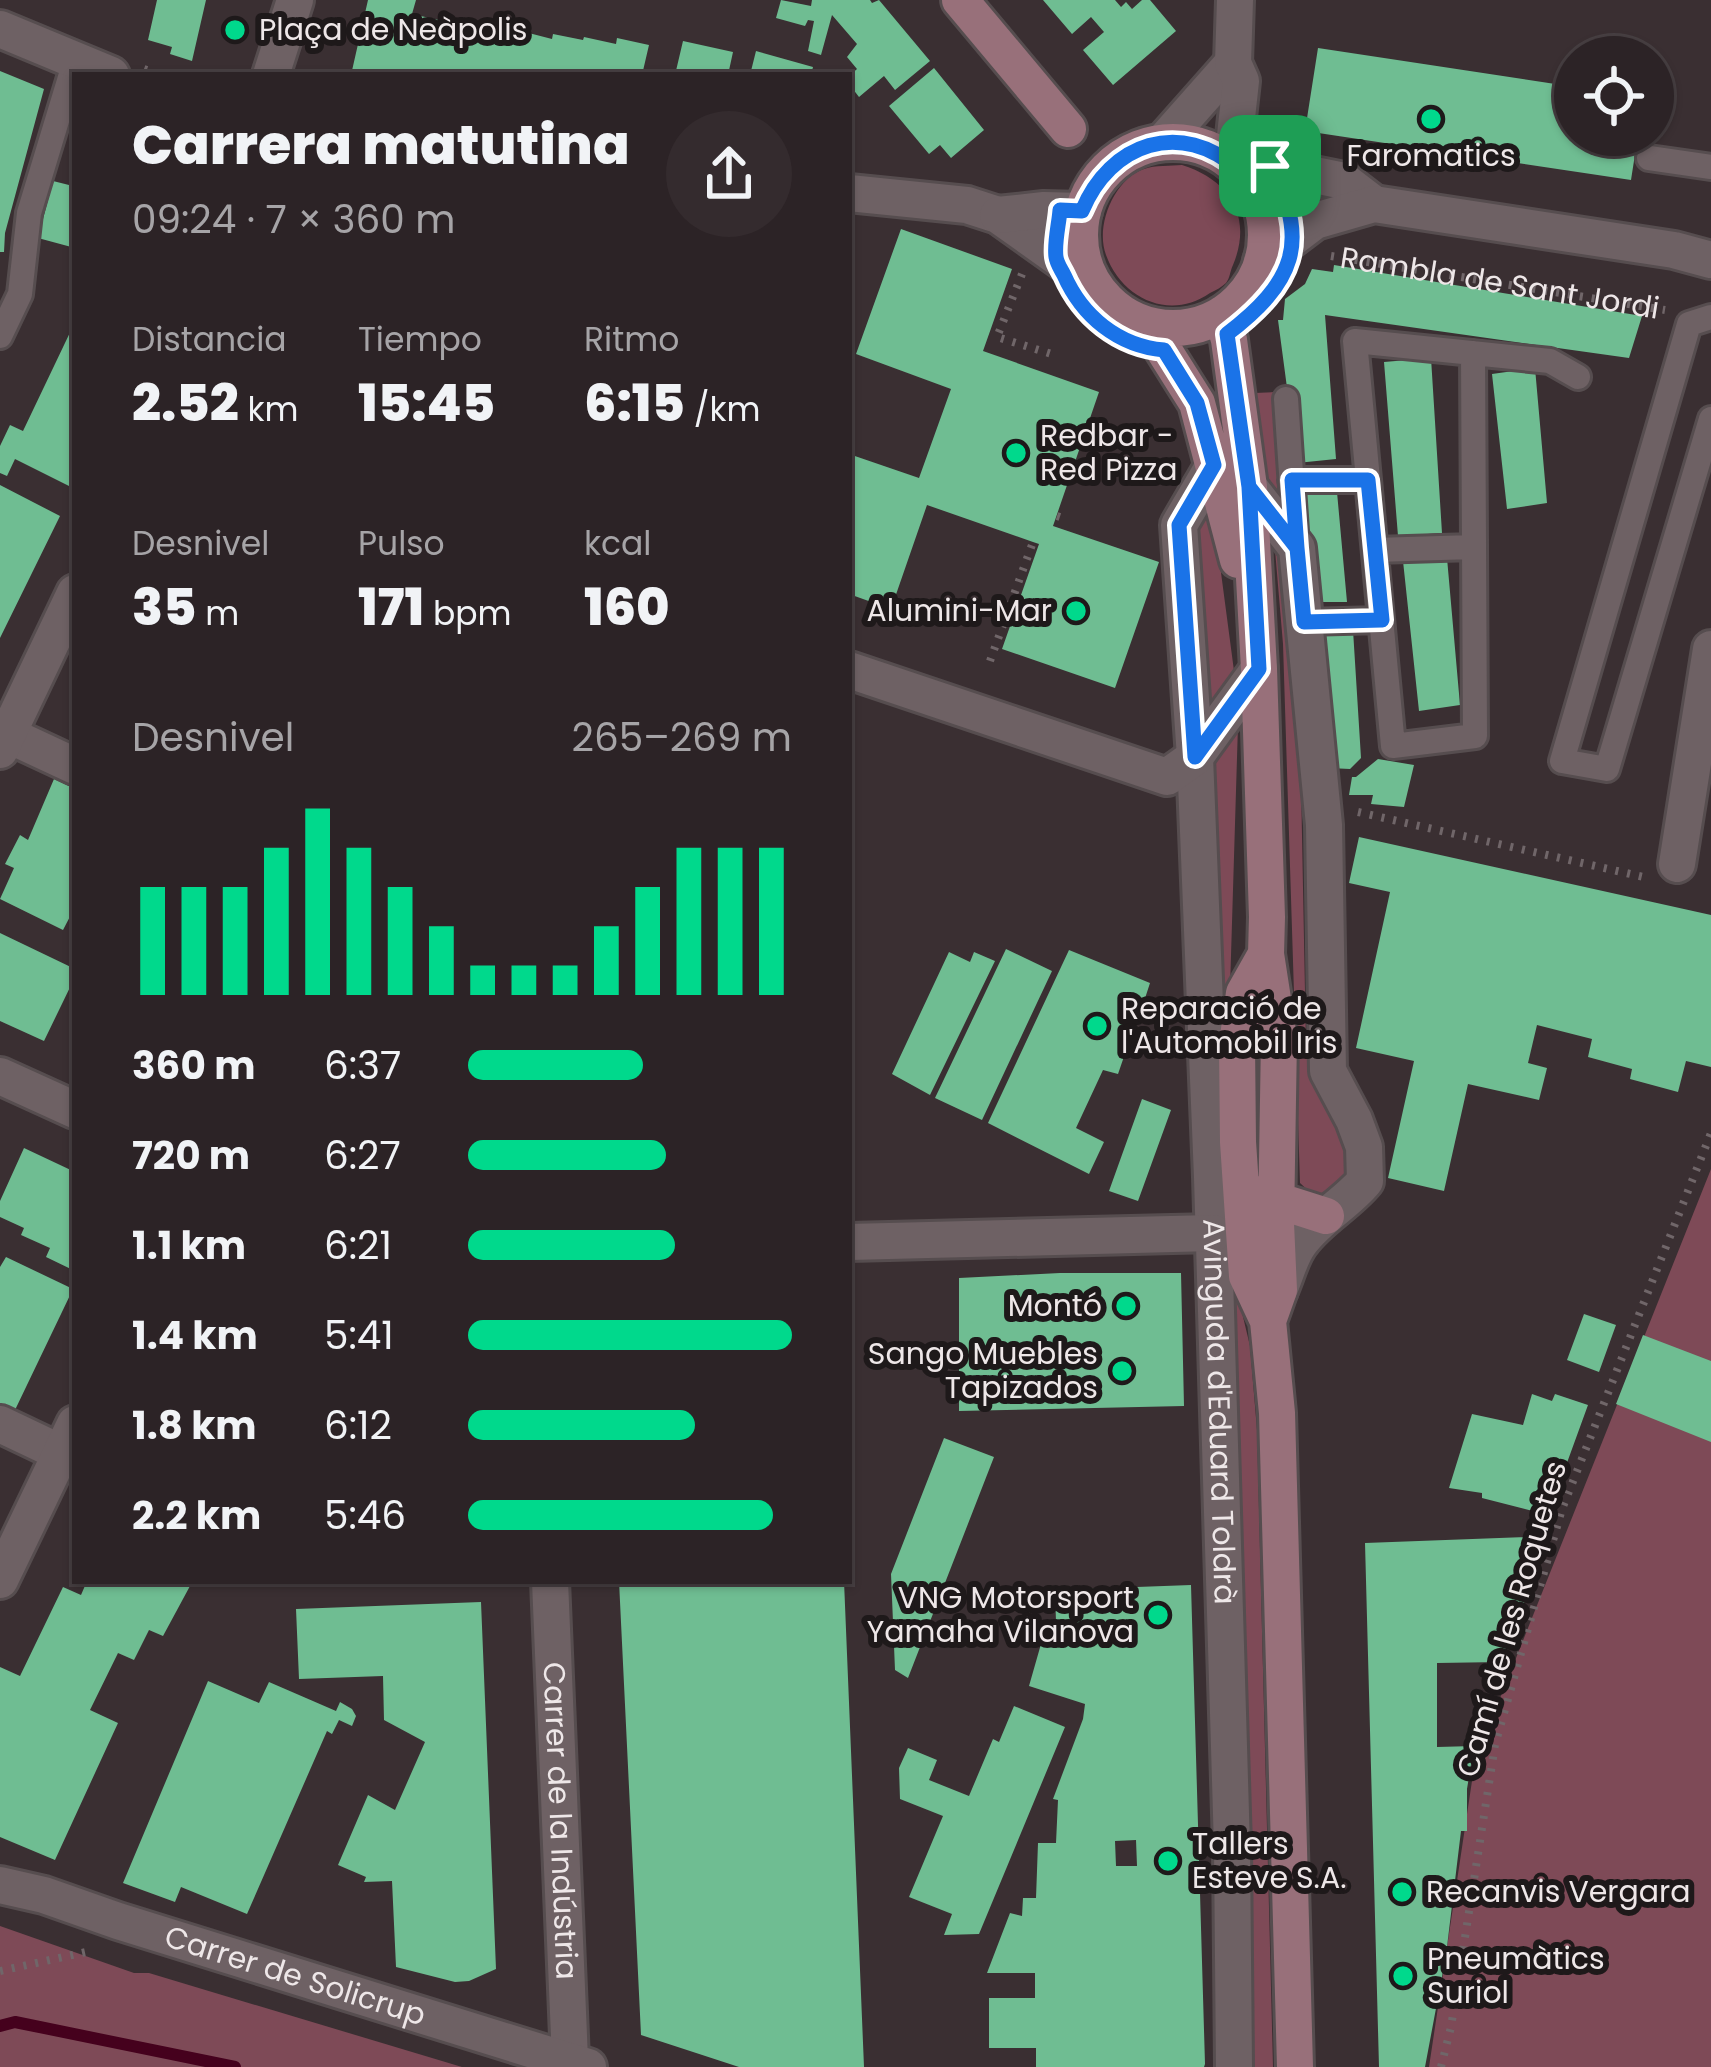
<!DOCTYPE html>
<html lang="es">
<meta charset="utf-8">
<style>
:root{--surface:#2c2326;--page:#342b2e;--text:#f1f3f6;--muted:#a6a4a7;--line:#484043;--accent:#00d98c}
body{margin:0;font-family:Poppins,sans-serif;background:var(--page);color:var(--text);height:100vh;display:flex;flex-direction:column;font-size:45px;white-space:nowrap}
*{box-sizing:border-box;margin:0}
p{font-size:39px;color:var(--muted)}
.icon{flex:none;width:66px;height:66px;fill:none;stroke:currentColor;stroke-width:2;stroke-linecap:round;stroke-linejoin:round}
.map{position:relative;flex:1;overflow:hidden}
.drawer{position:absolute;left:72px;top:72px;width:780px;height:1512px;display:flex;flex-direction:column;background:var(--surface);border-radius:0px;box-shadow:0 3px 9px #0004,0 0 0 3px var(--line)}
.drawer>*{flex:none}
.tools{position:absolute;left:1554px;top:36px;display:grid;gap:24px}
.tools a{display:grid;place-items:center;width:120px;height:120px;border-radius:50%;background:var(--surface);box-shadow:0 3px 9px #0004,0 0 0 3px var(--line);font-size:60px}
.pin{position:absolute;display:grid;place-items:center;width:102px;height:102px;color:#fff;margin:-51px;border-radius:24px;box-shadow:0 6px 18px #0006}
.round{display:grid;place-items:center;flex:none;width:126px;height:126px;border-radius:63px;background:var(--page)}
.overview{display:flex;align-items:center;justify-content:space-between;height:204px;padding:0 60px}
h1{font-size:54px;font-weight:800;line-height:90px}
.figures{display:grid;grid-template-columns:repeat(3,1fr);gap:18px;height:204px;padding:12px 60px}
.figures div{display:grid;align-content:center}
.figures b{font-size:51px;font-weight:800}
.figures small{font-size:33px;font-weight:400}
.figures p{font-size:33px}
.chart{height:336px;padding:24px 60px}
.chart p{display:flex;justify-content:space-between}
.chart svg{width:100%;height:216px;margin-top:12px;stroke:var(--accent);stroke-width:6}
ul{padding:0 60px;list-style:none;font-size:39px}
li{display:grid;grid-template-columns:192px 144px 1fr;align-items:center;height:90px}
li i{height:30px;border-radius:15px;background:var(--accent)}
.map>svg:first-child{display:block}
</style>
<div class="map">
<svg width="1711" height="2067" viewBox="0 0 1711 2067">
<rect width="100%" height="100%" fill="#3a2f32"/>
<path fill="#7e4a57" d="M 1182,165 C 1230,180 1253,217 1233,265 C 1230,271 1230,278 1226,283 C 1222,287 1216,290 1210,293 C 1170,321 1122,299 1106,255 C 1095,226 1114,179 1144,169 C 1155,165 1171,166 1182,165 Z
M 1277,392 L 1286,504 L 1268,490 L 1255,393 Z
M 1211,497 L 1236,686 L 1211,720 L 1192,530 Z
M 1274,538 L 1292,561 L 1299,679 L 1306,1044 L 1351,1151 L 1351,1174 L 1339,1191 L 1313,1195 L 1300,1183 L 1283,644 Z
M 1238,725 L 1228,1055 L 1239,1300 L 1250,1346 L 1257,1430 L 1273,2067 L 1247,2067 L 1210,757 Z
M 1711,1169 L 1711,2067 L 1429,2067 L 1475,1761 Z
M 0,1926 L 134,1973 L 149,1973 L 462,2067 L 0,2067 Z"/>
<g fill="none" stroke-linecap="round" stroke-linejoin="round">
<path stroke="#45011d" stroke-width="12" d="M 0,2026 L 15,2022 L 235,2067"/>
</g>
<path fill="#6fbd92" fill-rule="evenodd" d="M 157,0 L 206,0 L 192,61 L 170,54 L 172,47 L 148,40 Z
M 368,0 L 416,0 L 412,14 L 487,31 L 488,28 L 519,36 L 521,31 L 552,39 L 553,34 L 583,40 L 584,37 L 616,44 L 617,38 L 649,45 L 642,75 L 351,75 Z
M 781,0 L 811,6 L 812,0 L 870,0 L 872,3 L 879,0 L 930,61 L 895,90 L 884,76 L 859,97 L 849,84 L 849,76 L 857,69 L 847,57 L 857,44 L 832,15 L 821,55 L 808,51 L 814,21 L 808,20 L 805,26 L 776,18 Z
M 1043,0 L 1115,0 L 1121,7 L 1126,2 L 1132,9 L 1142,0 L 1150,0 L 1176,31 L 1113,85 L 1083,50 L 1104,32 L 1091,17 L 1072,34 Z
M 683,41 L 733,52 L 728,75 L 675,75 Z
M 1318,48 L 1575,87 L 1575,135 L 1638,135 L 1631,180 L 1305,131 Z
M 756,51 L 813,67 L 811,75 L 750,75 Z
M 934,68 L 984,130 L 951,158 L 940,145 L 929,154 L 889,106 Z
M 0,71 L 44,89 L 5,233 L 4,252 L 0,252 Z
M 73,170 L 75,170 L 75,248 L 38,238 L 53,181 L 69,185 Z
M 901,229 L 1012,269 L 983,351 L 1099,392 L 1053,526 L 1159,562 L 1115,688 L 1002,649 L 1039,544 L 1033,542 L 927,505 L 891,609 L 849,594 L 849,454 L 919,478 L 951,389 L 856,354 Z
M 1334,265 L 1521,296 L 1642,316 L 1629,358 L 1325,315 L 1336,459 L 1297,463 L 1278,320 L 1283,320 L 1285,299 L 1305,284 L 1312,269 L 1333,272 Z
M 75,322 L 75,489 L 15,459 L 7,476 L 0,473 L 0,446 L 10,425 L 23,431 Z
M 1431,358 L 1442,533 L 1398,536 L 1384,362 Z
M 1535,368 L 1547,503 L 1507,509 L 1492,374 Z
M 0,485 L 60,516 L 0,638 Z
M 1337,492 L 1347,602 L 1309,602 L 1298,496 Z
M 1447,558 L 1460,705 L 1419,711 L 1403,561 Z
M 1353,630 L 1361,758 L 1350,769 L 1329,768 L 1318,634 Z
M 1378,759 L 1414,765 L 1404,807 L 1371,804 L 1373,795 L 1349,795 L 1352,777 L 1356,777 Z
M 54,779 L 75,789 L 75,907 L 63,930 L 0,899 L 14,868 L 5,864 L 20,835 L 28,840 Z
M 1359,837 L 1711,915 L 1711,1067 L 1686,1061 L 1678,1092 L 1630,1079 L 1632,1069 L 1588,1057 L 1592,1039 L 1537,1025 L 1528,1063 L 1547,1068 L 1539,1100 L 1468,1084 L 1444,1191 L 1388,1178 L 1414,1061 L 1356,1048 L 1390,892 L 1349,883 Z
M 0,933 L 75,969 L 75,977 L 44,1041 L 0,1021 Z
M 1006,949 L 1052,971 L 982,1120 L 935,1098 Z
M 1069,950 L 1150,983 L 1136,1026 L 1133,1024 L 1126,1041 L 1129,1042 L 1118,1074 L 1103,1070 L 1076,1128 L 1104,1142 L 1089,1174 L 988,1123 Z
M 949,952 L 970,962 L 974,952 L 995,961 L 930,1095 L 892,1074 Z
M 1142,1099 L 1171,1110 L 1138,1201 L 1109,1191 Z
M 24,1148 L 75,1172 L 75,1271 L 46,1257 L 50,1248 L 21,1235 L 24,1228 L 0,1217 L 0,1201 Z
M 6,1257 L 73,1289 L 15,1410 L 0,1403 L 0,1267 Z
M 1060,1273 L 1181,1273 L 1184,1406 L 959,1411 L 959,1278 Z
M 1584,1314 L 1616,1325 L 1599,1372 L 1567,1360 Z
M 1643,1335 L 1711,1361 L 1711,1442 L 1616,1404 Z
M 1532,1394 L 1552,1401 L 1555,1394 L 1588,1405 L 1548,1515 L 1482,1498 L 1482,1493 L 1449,1488 L 1472,1414 L 1523,1425 Z
M 944,1438 L 994,1457 L 908,1678 L 895,1670 L 891,1574 Z
M 1550,1536 L 1501,1662 L 1437,1663 L 1437,1747 L 1474,1746 L 1467,1789 L 1467,1831 L 1461,1831 L 1446,1955 L 1425,2067 L 1379,2067 L 1365,1543 Z
M 87,1581 L 190,1581 L 188,1585 L 190,1586 L 163,1636 L 149,1630 L 134,1660 L 118,1653 L 90,1710 L 118,1723 L 55,1860 L 0,1837 L 0,1667 L 20,1676 L 63,1587 L 81,1595 Z
M 619,1581 L 844,1581 L 864,2067 L 739,2067 L 641,2035 Z
M 1191,1585 L 1205,2064 L 1204,2067 L 1036,2067 L 1036,2048 L 989,2048 L 989,1998 L 1035,1998 L 1035,1973 L 987,1973 L 1010,1913 L 1022,1916 L 1023,1898 L 1036,1898 L 1038,1843 L 1056,1843 L 1058,1800 L 1053,1799 L 1083,1719 L 1085,1704 L 1029,1686 L 1047,1623 L 1056,1622 L 1055,1590 ZM 1136,1840 L 1137,1866 L 1116,1866 L 1115,1841 Z
M 481,1602 L 496,1969 L 469,1981 L 455,1982 L 396,1967 L 392,1881 L 364,1882 L 366,1877 L 338,1865 L 368,1795 L 395,1810 L 425,1742 L 384,1720 L 383,1676 L 299,1679 L 296,1609 Z
M 208,1681 L 259,1703 L 269,1682 L 336,1711 L 340,1702 L 352,1709 L 356,1716 L 352,1726 L 339,1720 L 332,1734 L 327,1731 L 247,1914 L 181,1887 L 175,1902 L 123,1883 Z
M 1014,1706 L 1065,1727 L 979,1934 L 944,1935 L 952,1914 L 909,1897 L 943,1816 L 900,1799 L 899,1768 L 908,1748 L 937,1760 L 929,1780 L 969,1796 L 993,1739 L 999,1742 Z"/>
<g fill="none" stroke-linecap="round" stroke-linejoin="round">
<defs>
<path id="lane" d="M 1649,158 L 1711,167
M 1711,317 L 1689,324 L 1562,761 L 1607,769 L 1711,419
M 0,336 L 20,294 L 29,213 L 75,61
M 1473,353 L 1475,736 L 1393,746 L 1355,341 L 1550,361 L 1578,377
M 1286,399 L 1296,546
M 1291,480 L 1368,480
M 1375,550 L 1473,547
M 1304,622 L 1381,620"/>
<g id="street">
<path d="M 0,29 L 111,75"/>
<path d="M 271,75 L 295,0"/>
<path d="M 1163,142 L 1233,63"/>
<path d="M 1232,163 L 1241,81 L 1233,63 L 1235,0"/>
<path d="M 1239,169 L 1270,166 L 1344,181 L 1374,204"/>
<path d="M 849,193 L 967,205 L 998,215 L 1092,282"/>
<path d="M 998,215 L 1044,210 L 1083,211"/>
<path d="M 1262,261 L 1315,221 L 1374,204 L 1674,250 L 1711,260"/>
<path id="s2" d="M 1214,465 L 1179,525 L 1195,757 L 1212,1177 L 1232,1847 L 1234,2067"/>
<path d="M 1249,487 L 1297,548 L 1324,825 L 1328,1071 L 1354,1120 L 1364,1147 L 1365,1181 C 1346,1204 1318,1218 1300,1243 C 1290,1256 1286,1275 1279,1290"/>
<path d="M 849,670 L 1167,777 L 1195,757 L 1259,669"/>
<path d="M 0,731 L 75,766"/>
<path d="M 0,750 L 75,593"/>
<path d="M 1677,864 L 1711,649"/>
<path d="M 0,1076 L 75,1110"/>
<path d="M 849,1242 L 1213,1233"/>
<path d="M 0,1424 L 61,1453"/>
<path d="M 0,1580 L 75,1424"/>
<path id="s3" d="M 550,1581 L 570,2060"/>
<path id="s4" d="M 0,1885 L 44,1895 L 118,1921 L 588,2067"/>
</g>
<path id="secondary" d="M 960,0 L 1068,129
M1080 235a93 93 0 1 1 186 0a93 93 0 1 1-186 0Z
M 1222,314 L 1229,340 L 1249,487 L 1259,669 L 1267,917 L 1266,954 L 1279,1038 L 1276,1223 L 1279,1290 L 1268,1321
M 1148,325 L 1197,403 L 1238,560
M 1266,954 L 1244,993 L 1237,1044 L 1238,1142 L 1247,1276 L 1268,1321 L 1277,1413 L 1295,2067
M 1257,1194 L 1326,1216"/>
</defs>
<use href="#lane" stroke="#564d4f" stroke-width="30"/>
<use href="#street" stroke="#564d4f" stroke-width="42"/>
<use href="#secondary" stroke="#564d4f" stroke-width="42"/>
<g stroke="#706669" stroke-width="8" stroke-dasharray="3 9" stroke-linecap="butt">
<path d="M 144,69 L 161,75"/>
<path id="s1" d="M 1331,256 L 1665,310"/>
<path d="M 1022,274 L 997,337 L 1058,356"/>
<path d="M 1057,516 L 1063,518"/>
<path d="M 990,661 L 1033,542"/>
<path d="M 1358,812 L 1648,878"/>
<path d="M 0,1971 L 86,1952"/>
<path d="M 1441,2067 L 1451,2027 L 1495,1745 L 1562,1509 L 1711,1133"/>
</g>
<use href="#lane" stroke="#6e6164" stroke-width="24"/>
<use href="#street" stroke="#6e6164" stroke-width="36"/>
<use href="#secondary" stroke="#98707a" stroke-width="36"/>
</g>
<g fill="none" stroke-linecap="round" stroke-linejoin="round">
<defs>
<path id="route" d="M 1270,166 L 1239,170 C 1181,118 1110,143 1082,211 L 1060,210 C 1059,224 1054,243 1056,257 C 1057,264 1061,269 1064,275 C 1082,316 1118,346 1164,350 L 1197,403 L 1214,465 L 1179,525 L 1195,757 L 1259,669 L 1249,487 L 1297,548 L 1292,480 L 1368,480 L 1382,620 L 1304,622 L 1297,548 L 1249,487 L 1227,334 C 1293,284 1312,241 1270,166"/>
</defs>
<use href="#route" stroke="#fff" stroke-width="24"/>
<use href="#route" stroke="#1a73e8" stroke-width="15"/>
</g>
<g fill="#00d98c" stroke="#1e191a" stroke-width="4.5">
<circle cx="235" cy="30" r="12"/>
<circle cx="1431" cy="119" r="12"/>
<circle cx="1016" cy="453" r="12"/>
<circle cx="1076" cy="611" r="12"/>
<circle cx="1097" cy="1026" r="12"/>
<circle cx="1126" cy="1306" r="12"/>
<circle cx="1122" cy="1371" r="12"/>
<circle cx="1158" cy="1615" r="12"/>
<circle cx="1168" cy="1861" r="12"/>
<circle cx="1402" cy="1892" r="12"/>
<circle cx="1403" cy="1976" r="12"/>
</g>
<g text-anchor="middle" stroke-width="12" stroke-linejoin="round" paint-order="stroke">
<g font-size="30" fill="#eee7e8" stroke="#1e191a" text-anchor="start">
<text x="259" y="40">Plaça de Neàpolis</text>
<text x="1431" y="166" text-anchor="middle">Faromatics</text>
<text x="1040" y="446">Redbar -<tspan x="1040" dy="34">Red Pizza</tspan></text>
<text x="1052" y="621" text-anchor="end">Alumini-Mar</text>
<text x="1121" y="1019">Reparació de<tspan x="1121" dy="34">l'Automobil Iris</tspan></text>
<text x="1102" y="1316" text-anchor="end">Montó</text>
<text x="1098" y="1364" text-anchor="end">Sango Muebles<tspan x="1098" dy="34">Tapizados</tspan></text>
<text x="1134" y="1608" text-anchor="end">VNG Motorsport<tspan x="1134" dy="34">Yamaha Vilanova</tspan></text>
<text x="1192" y="1854">Tallers<tspan x="1192" dy="34">Esteve S.A.</tspan></text>
<text x="1426" y="1902">Recanvis Vergara</text>
<text x="1427" y="1969">Pneumàtics<tspan x="1427" dy="34">Suriol</tspan></text>
</g>
<g font-size="30" fill="#eee7e8" stroke="#1e191a">
<text dy="10" stroke="none"><textPath href="#s1" startOffset="171">Rambla de Sant Jordi</textPath></text>
<text dy="10" stroke="none"><textPath href="#s2" startOffset="957">Avinguda d'Eduard Toldrà</textPath></text>
<text transform="translate(1512 1619) rotate(-74)" y="10">Camí de les Roquetes</text>
<text dy="10" stroke="none"><textPath href="#s3" startOffset="240">Carrer de la Indústria</textPath></text>
<text dy="10" stroke="none"><textPath href="#s4" startOffset="309">Carrer de Solicrup</textPath></text>
</g>
</g>
</svg>
<div class="tools">
<a><svg class="icon" aria-label="locate" viewBox="0 0 24 24"><circle cx="12" cy="12" r="6"/><path d="M12 2v4M12 18v4M2 12h4M18 12h4"/></svg></a>
</div>
<div class="pin" style="left:1270px;top:166px;background:#1e9e55"><svg class="icon" aria-label="arrive" viewBox="0 0 24 24"><path d="M6 21V4h12l-3 4 3 4H6"/></svg></div>
<section class="drawer">
<div class="overview"><div><h1>Carrera matutina</h1><p>09:24 · 7 × 360 m</p></div><a class="round"><svg class="icon" aria-label="share" viewBox="0 0 24 24"><path d="M12 15V3M7 8l5-5 5 5M5 13v7h14v-7"/></svg></a></div>
<div class="figures">
<div><p>Distancia</p><b>2.52<small> km</small></b></div>
<div><p>Tiempo</p><b>15:45</b></div>
<div><p>Ritmo</p><b>6:15<small> /km</small></b></div>
</div>
<div class="figures">
<div><p>Desnivel</p><b>35<small> m</small></b></div>
<div><p>Pulso</p><b>171<small> bpm</small></b></div>
<div><p>kcal</p><b>160</b></div>
</div>
<div class="chart"><p><span>Desnivel</span>265–269 m</p>
<svg viewBox="0 0 160 44" preserveAspectRatio="none"><path d="M5 44V22M15 44V22M25 44V22M35 44V14M45 44V6M55 44V14M65 44V22M75 44V30M85 44V38M95 44V38M105 44V38M115 44V30M125 44V22M135 44V14M145 44V14M155 44V14"/></svg>
</div>
<ul>
<li><b>360 m</b>6:37<i style="width:54%"></i></li>
<li><b>720 m</b>6:27<i style="width:61%"></i></li>
<li><b>1.1 km</b>6:21<i style="width:64%"></i></li>
<li><b>1.4 km</b>5:41<i style="width:100%"></i></li>
<li><b>1.8 km</b>6:12<i style="width:70%"></i></li>
<li><b>2.2 km</b>5:46<i style="width:94%"></i></li>
</ul>
</section>
</div>
